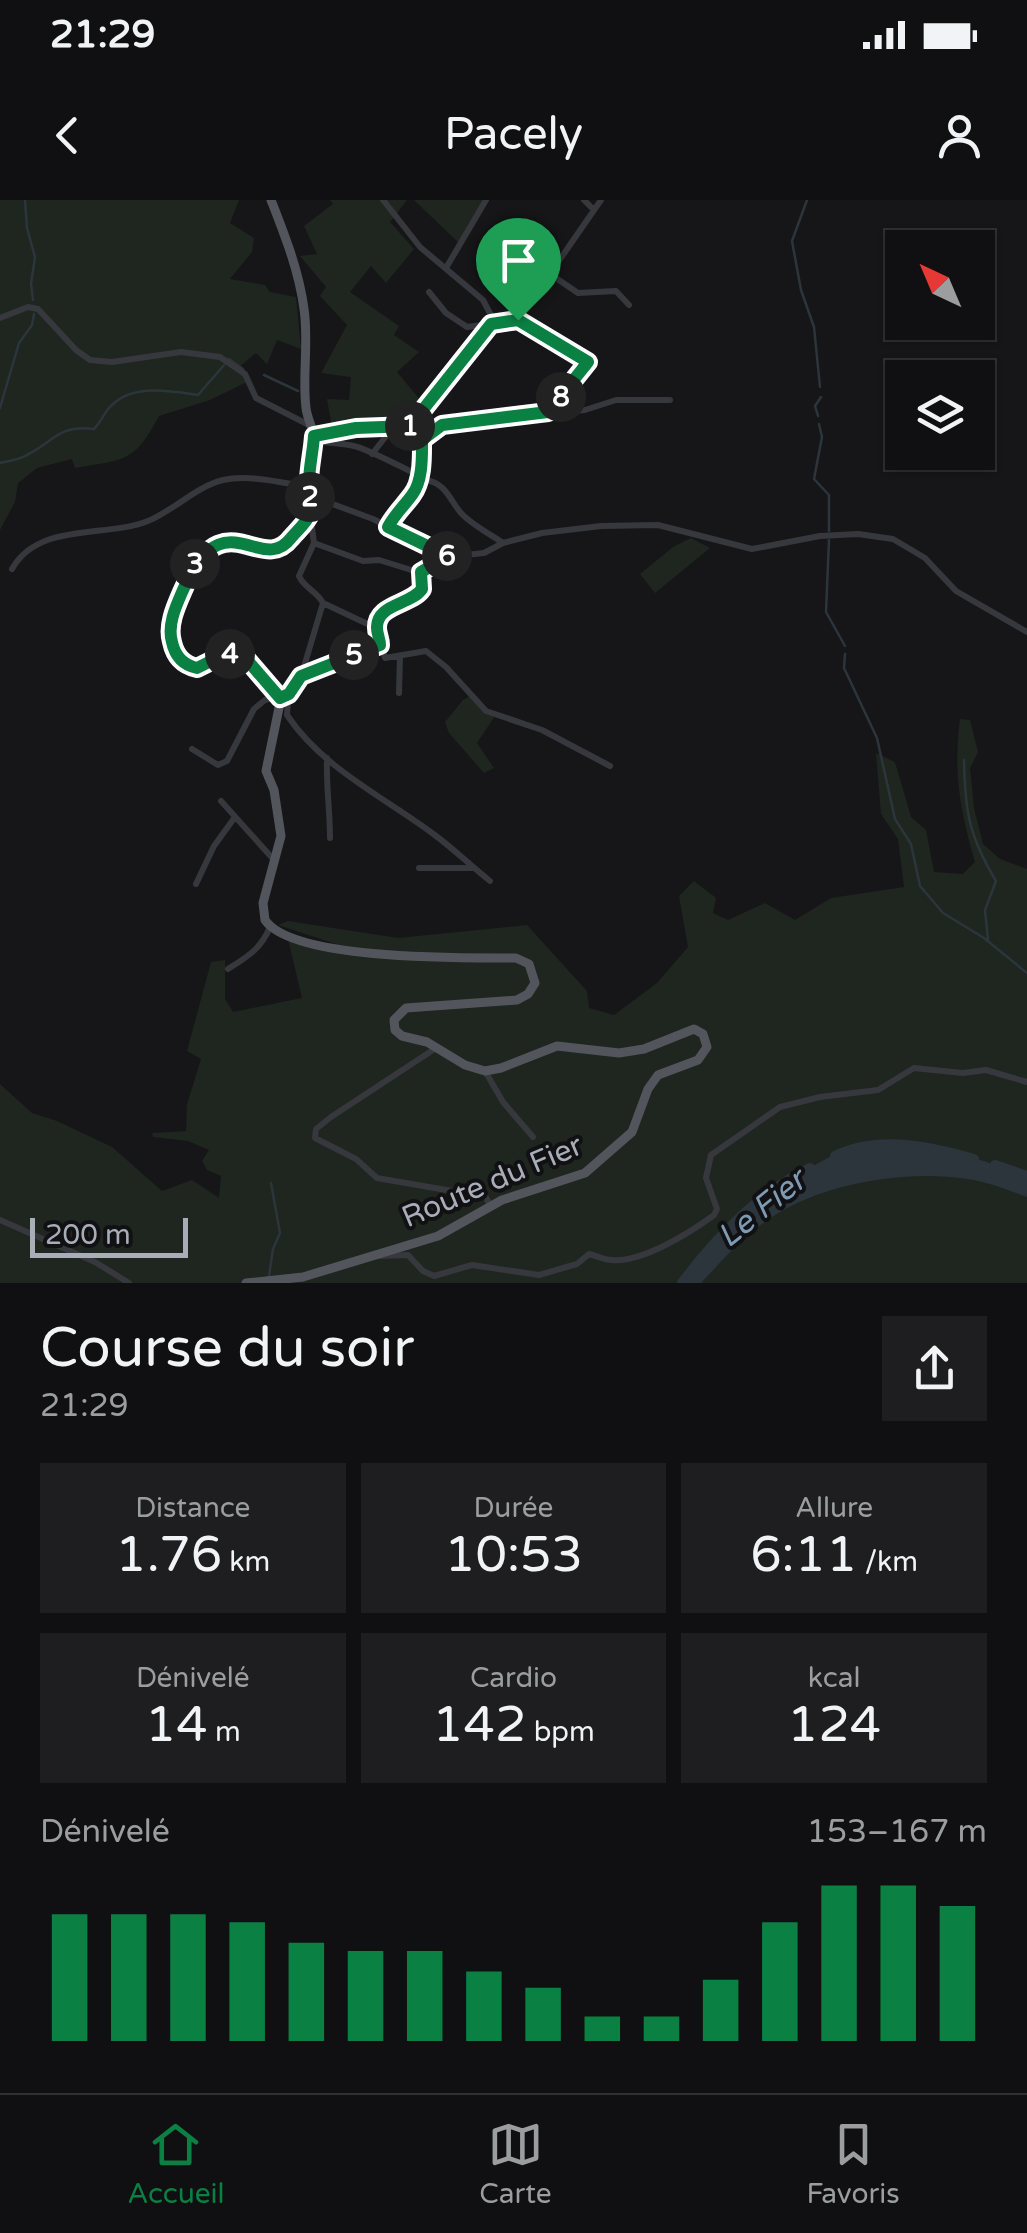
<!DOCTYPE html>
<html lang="fr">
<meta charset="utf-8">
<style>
:root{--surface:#101012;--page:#1e1e20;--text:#f1f3f6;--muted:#9c9d9f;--line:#303032;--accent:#0b8043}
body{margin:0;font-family:"Varela Round",sans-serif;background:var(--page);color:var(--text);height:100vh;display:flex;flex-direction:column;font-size:38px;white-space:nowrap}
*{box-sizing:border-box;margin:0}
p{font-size:32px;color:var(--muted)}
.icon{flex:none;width:55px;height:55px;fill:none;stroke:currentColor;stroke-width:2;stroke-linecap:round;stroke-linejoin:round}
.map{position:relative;height:1083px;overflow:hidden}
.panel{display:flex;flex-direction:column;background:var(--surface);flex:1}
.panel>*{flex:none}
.needle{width:65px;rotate:316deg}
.controls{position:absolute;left:885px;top:30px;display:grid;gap:20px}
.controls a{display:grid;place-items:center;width:110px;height:110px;border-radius:0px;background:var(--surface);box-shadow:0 2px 8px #0004,0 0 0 2px var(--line);font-size:50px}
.scale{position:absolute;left:30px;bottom:25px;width:158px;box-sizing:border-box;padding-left:10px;border:5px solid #a8adb8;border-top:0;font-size:28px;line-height:35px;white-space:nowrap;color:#a8adb8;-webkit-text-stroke:8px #111113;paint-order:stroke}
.pin{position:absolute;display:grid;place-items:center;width:85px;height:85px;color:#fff;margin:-102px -42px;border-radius:50% 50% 50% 0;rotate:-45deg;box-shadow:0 0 10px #0007}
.pin .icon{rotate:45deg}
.km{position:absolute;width:50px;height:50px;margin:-25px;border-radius:50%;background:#222;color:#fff;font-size:28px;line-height:50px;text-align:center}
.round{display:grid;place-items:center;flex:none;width:105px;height:105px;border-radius:0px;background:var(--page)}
.summary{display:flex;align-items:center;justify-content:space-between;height:170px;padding:0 40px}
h1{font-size:55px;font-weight:600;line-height:75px}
.figures{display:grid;grid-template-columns:repeat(3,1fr);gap:15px;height:170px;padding:10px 40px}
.figures div{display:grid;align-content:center;border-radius:0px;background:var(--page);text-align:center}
.figures b{font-size:50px;font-weight:600}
.figures small{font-size:28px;font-weight:400}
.figures p{font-size:28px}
.chart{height:280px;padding:20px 40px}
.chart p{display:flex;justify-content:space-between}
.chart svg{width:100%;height:180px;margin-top:10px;stroke:var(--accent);stroke-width:6}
.status{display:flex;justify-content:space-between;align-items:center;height:70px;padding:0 50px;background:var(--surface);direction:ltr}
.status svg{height:28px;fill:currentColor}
header{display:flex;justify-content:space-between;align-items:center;height:130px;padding:0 40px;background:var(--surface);font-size:45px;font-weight:600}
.menu{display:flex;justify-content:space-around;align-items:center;height:140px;border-top:2px solid var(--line);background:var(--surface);font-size:28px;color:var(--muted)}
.menu a{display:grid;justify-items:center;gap:5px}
.menu .current{color:var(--accent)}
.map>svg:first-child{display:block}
</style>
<div class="status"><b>21:29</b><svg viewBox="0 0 49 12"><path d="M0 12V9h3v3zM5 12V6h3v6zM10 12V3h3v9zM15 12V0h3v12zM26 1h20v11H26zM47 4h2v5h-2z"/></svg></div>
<header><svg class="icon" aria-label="back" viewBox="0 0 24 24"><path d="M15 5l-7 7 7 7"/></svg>Pacely<svg class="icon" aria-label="person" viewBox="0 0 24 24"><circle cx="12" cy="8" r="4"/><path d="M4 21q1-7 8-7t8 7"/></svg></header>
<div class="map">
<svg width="1027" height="1083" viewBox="0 0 1027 1083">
<rect width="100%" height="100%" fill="#161618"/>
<path fill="#1e261f" d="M 0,0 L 239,0 L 230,23 L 254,38 L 252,52 L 230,79 L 265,85 L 270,92 L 296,97 L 301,149 L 277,140 L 267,164 L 256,153 L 238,168 L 249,181 L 210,200 L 159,216 C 134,263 126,259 75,268 L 72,259 L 37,268 L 18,283 L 15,302 L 0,330 Z
M 330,0 L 407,0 L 390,22 L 414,49 L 386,83 L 371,66 L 350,92 L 399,126 L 394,135 L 419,152 L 397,172 L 426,207 L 408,224 L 333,232 L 327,199 L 349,200 L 351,177 L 321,173 L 347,125 L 320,96 L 326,87 L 300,56 L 317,54 L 304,26 L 333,4 Z
M 414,0 L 486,0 L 459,43 Z
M 691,338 L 710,348 L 655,393 L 640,374 L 673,347 Z
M 472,495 L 495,516 L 477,543 L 494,568 L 484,573 L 449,533 L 445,522 L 463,500 Z
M 960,519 L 970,520 L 978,552 L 970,568 L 974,608 L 983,644 L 1000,659 L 1027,669 L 1027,1083 L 0,1083 L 0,884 L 32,913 L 57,921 L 112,947 L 162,991 L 192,980 L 219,998 L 221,976 L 207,970 L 202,961 L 209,950 L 188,941 L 153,937 L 152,933 L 186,931 L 187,904 L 201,859 L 187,851 L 211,762 L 225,760 L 225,799 L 233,812 L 302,798 L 288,739 L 336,744 L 278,725 L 288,721 L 398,738 L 527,725 L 587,791 L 589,808 L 614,815 L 657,783 L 688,747 L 679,696 L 694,681 L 716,698 L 713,713 L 728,720 L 765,703 L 795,720 L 831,698 L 904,687 L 898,639 L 881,614 L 876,553 L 895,562 L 911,617 L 926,630 L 934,672 L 963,674 L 975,662 C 960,611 953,572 960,519 Z"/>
<path fill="#2c353c" d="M 873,944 C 925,942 979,957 1027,977 L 1027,997 C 1008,990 988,982 968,979 C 904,969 814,984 762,1024 C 739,1041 720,1063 701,1083 L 677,1083 L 725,1033 L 794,977 L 831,956 Z"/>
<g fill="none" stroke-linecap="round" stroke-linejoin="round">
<path stroke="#2c353c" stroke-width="2.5" d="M 25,0 L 27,28 L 35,57 L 31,84 L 33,100
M 807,0 L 792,41 L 801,90 L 814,127 L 820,187
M 229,159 L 243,169
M 264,175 L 298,191
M 0,208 L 19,143 L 32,125 L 34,114
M 818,216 L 815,206 L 821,197
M 819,224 L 822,237 L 814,279 L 829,295 L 829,331
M 0,263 C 8,261 18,260 25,256 C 53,243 58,224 94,229 C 102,221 105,210 113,204 C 135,184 171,191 198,195 L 224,165
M 829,340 L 826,412 L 845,446
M 845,454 L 844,468 L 877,538 L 895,619 L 911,644 L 920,686 L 943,713 L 984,738 L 1027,773
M 964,560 C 965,612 969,636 996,681 L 985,710 L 988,740
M 269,1076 L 273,1049 L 280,1033 L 271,983"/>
<path stroke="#2c353c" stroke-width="10" d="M 835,956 C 878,935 929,946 974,959
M 995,965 L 1027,976
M 682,1083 C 715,1039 760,992 810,968"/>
<path stroke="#37383d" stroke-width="6" d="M 383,0 L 420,47 L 483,100 L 494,121
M 584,0 L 594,10
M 446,68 L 486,0
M 550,74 L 578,93 L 616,91 L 629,105
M 429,92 L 446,113 L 467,127 L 518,120
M 0,118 L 28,107 L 38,109 L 76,150 L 90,160 L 112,162 L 181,152 L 220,157 L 245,174 L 256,198 L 307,224
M 518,120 L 589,162 L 548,212
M 518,120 L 601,0
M 411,225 L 491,125
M 314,236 L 356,228 L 442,225 L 487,218 L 585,210 L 616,200 L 670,200
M 314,241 C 328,243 341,243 354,246 C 362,247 420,275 425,280 C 446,283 449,299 461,313 C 472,325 490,334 503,343
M 372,254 L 387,235 L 401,228
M 310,299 L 319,299 L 373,319 L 447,357 L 484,353 L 503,343 L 542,333 L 601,326 L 658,325 L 752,349 L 820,336 L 858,334 L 893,339 L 925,358 L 956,391 L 1027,432
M 304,321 L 312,328 L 314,343
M 388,327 L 402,303 L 413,294 L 422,264 L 418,226
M 314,343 L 363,361 L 379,360 L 421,373 L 434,368 L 447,357
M 12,369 C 38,322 105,338 148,321 C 173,311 197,286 223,280 C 249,274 283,283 309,287
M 323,403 L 376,428 L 385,458 L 426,451 L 446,467 L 486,511 L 542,530 L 610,566
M 376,428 C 388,390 423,418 421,373
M 302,475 L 381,445
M 399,493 L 400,456
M 282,498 L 288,500 L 287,515 C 323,569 386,598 436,636 C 455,650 472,667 490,681
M 192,549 L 218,565 L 227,561 L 254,509 L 265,500 L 289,493 L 300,480 L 323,403 C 317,391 304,388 299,376 L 314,343
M 327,558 C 326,586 330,611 330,638
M 221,601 L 275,661
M 419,668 L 472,668
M 196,684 L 214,646 L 235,617
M 228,769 C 247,757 261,749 270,727
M 436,848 L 331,917 L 316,929 L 315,938 L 356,959 L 377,978 L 452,991 L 476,991 L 484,994 L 490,1005
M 485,871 L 503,902 L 533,937
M 0,1020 L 95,1062 L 129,1083
M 377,1056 L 408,1055 L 423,1071 L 434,1076 L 472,1065 L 539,1075 L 577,1064 L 589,1054 C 597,1056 605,1060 612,1060 C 642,1063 691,1032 714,1015 L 717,1009 L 706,978 L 711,955 L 780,907 L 820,897 L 878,890 L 914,868 L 963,873 L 986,870 L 1027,882"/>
<path stroke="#53555c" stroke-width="9" d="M 246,1083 L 303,1077 L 438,1036 L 502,1000 L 585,973 L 632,932 L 648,889 L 658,875 L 698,860 L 707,847 L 703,834 L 694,829 L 644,849 L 619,853 L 557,846 L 501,868 L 485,871 L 465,865 L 427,842 L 402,836 L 395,830 L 394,820 L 406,808 L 517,800 L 528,794 L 535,783 L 529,764 L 516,758 C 466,758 293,761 265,720 L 263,703 L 281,636 L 274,590 L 266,571 L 281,498 L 242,454 C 220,452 198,478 180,459 C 157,434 188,358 215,345 C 248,329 270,372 296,331 C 300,325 308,320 310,314 C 313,305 309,292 309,283 C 309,268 315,253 314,238 C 313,228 307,218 306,208 C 302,176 309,142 304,109 C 299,71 285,36 271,0"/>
</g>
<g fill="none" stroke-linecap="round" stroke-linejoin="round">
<defs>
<path id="route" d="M 518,120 L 588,162 L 548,212 L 442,225 L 422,240 C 422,256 423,281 412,295 C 404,306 395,314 388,327 L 448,356 L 421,372 L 422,389 C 411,405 376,404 377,428 C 377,434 380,439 380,445 L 301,476 L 289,494 L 280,498 L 242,454 L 223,455 L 197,468 C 183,465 175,456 172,442 C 167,425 176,406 183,390 C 223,296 261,377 291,338 C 296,332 308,321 310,314 C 313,305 309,292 309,283 C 309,267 313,252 314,236 L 356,228 L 410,226 L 491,124 Z"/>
</defs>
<use href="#route" stroke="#fff" stroke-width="20"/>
<use href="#route" stroke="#0b8043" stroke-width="12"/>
</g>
<g text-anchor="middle" stroke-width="8" stroke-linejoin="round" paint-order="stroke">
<g font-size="30" fill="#a8adb8" stroke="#111113">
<text transform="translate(492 981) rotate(-23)" y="10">Route du Fier</text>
</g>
<g font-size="32" font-style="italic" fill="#7f9bb3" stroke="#111113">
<text transform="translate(761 1008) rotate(-39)" y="11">Le Fier</text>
</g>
</g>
</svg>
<div class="controls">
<a><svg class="needle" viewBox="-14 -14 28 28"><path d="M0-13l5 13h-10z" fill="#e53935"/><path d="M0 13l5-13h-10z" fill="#9c9d9f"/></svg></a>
<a><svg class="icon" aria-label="layers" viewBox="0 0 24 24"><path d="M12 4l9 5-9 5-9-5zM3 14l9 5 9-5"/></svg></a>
</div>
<div class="scale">200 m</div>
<div class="pin" style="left:518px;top:120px;background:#1e9e55"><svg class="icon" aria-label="arrive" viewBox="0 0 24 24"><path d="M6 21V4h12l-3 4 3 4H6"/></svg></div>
<b class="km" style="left:410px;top:226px">1</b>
<b class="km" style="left:310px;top:297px">2</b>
<b class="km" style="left:195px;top:364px">3</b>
<b class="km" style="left:230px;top:454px">4</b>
<b class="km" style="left:354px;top:455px">5</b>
<b class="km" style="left:447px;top:356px">6</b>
<b class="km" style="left:561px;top:197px">8</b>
</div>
<section class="panel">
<div class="summary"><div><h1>Course du soir</h1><p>21:29</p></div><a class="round"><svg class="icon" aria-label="share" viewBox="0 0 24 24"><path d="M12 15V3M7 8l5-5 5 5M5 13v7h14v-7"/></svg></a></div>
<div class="figures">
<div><p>Distance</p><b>1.76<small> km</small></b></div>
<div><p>Durée</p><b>10:53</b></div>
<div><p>Allure</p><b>6:11<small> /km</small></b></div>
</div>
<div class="figures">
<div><p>Dénivelé</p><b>14<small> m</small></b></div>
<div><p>Cardio</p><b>142<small> bpm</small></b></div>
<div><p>kcal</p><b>124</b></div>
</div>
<div class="chart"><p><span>Dénivelé</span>153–167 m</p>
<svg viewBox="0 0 160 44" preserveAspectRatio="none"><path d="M5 44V13M15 44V13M25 44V13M35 44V15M45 44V20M55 44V22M65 44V22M75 44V27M85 44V31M95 44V38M105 44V38M115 44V29M125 44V15M135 44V6M145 44V6M155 44V11"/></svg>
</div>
</section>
<nav class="menu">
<a class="current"><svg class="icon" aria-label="home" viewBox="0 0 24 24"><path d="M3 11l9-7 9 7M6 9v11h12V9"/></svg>Accueil</a>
<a><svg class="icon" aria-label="map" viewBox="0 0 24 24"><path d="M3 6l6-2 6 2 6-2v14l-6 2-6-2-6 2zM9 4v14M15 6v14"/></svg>Carte</a>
<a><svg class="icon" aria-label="saved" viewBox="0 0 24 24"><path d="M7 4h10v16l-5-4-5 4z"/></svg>Favoris</a>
</nav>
